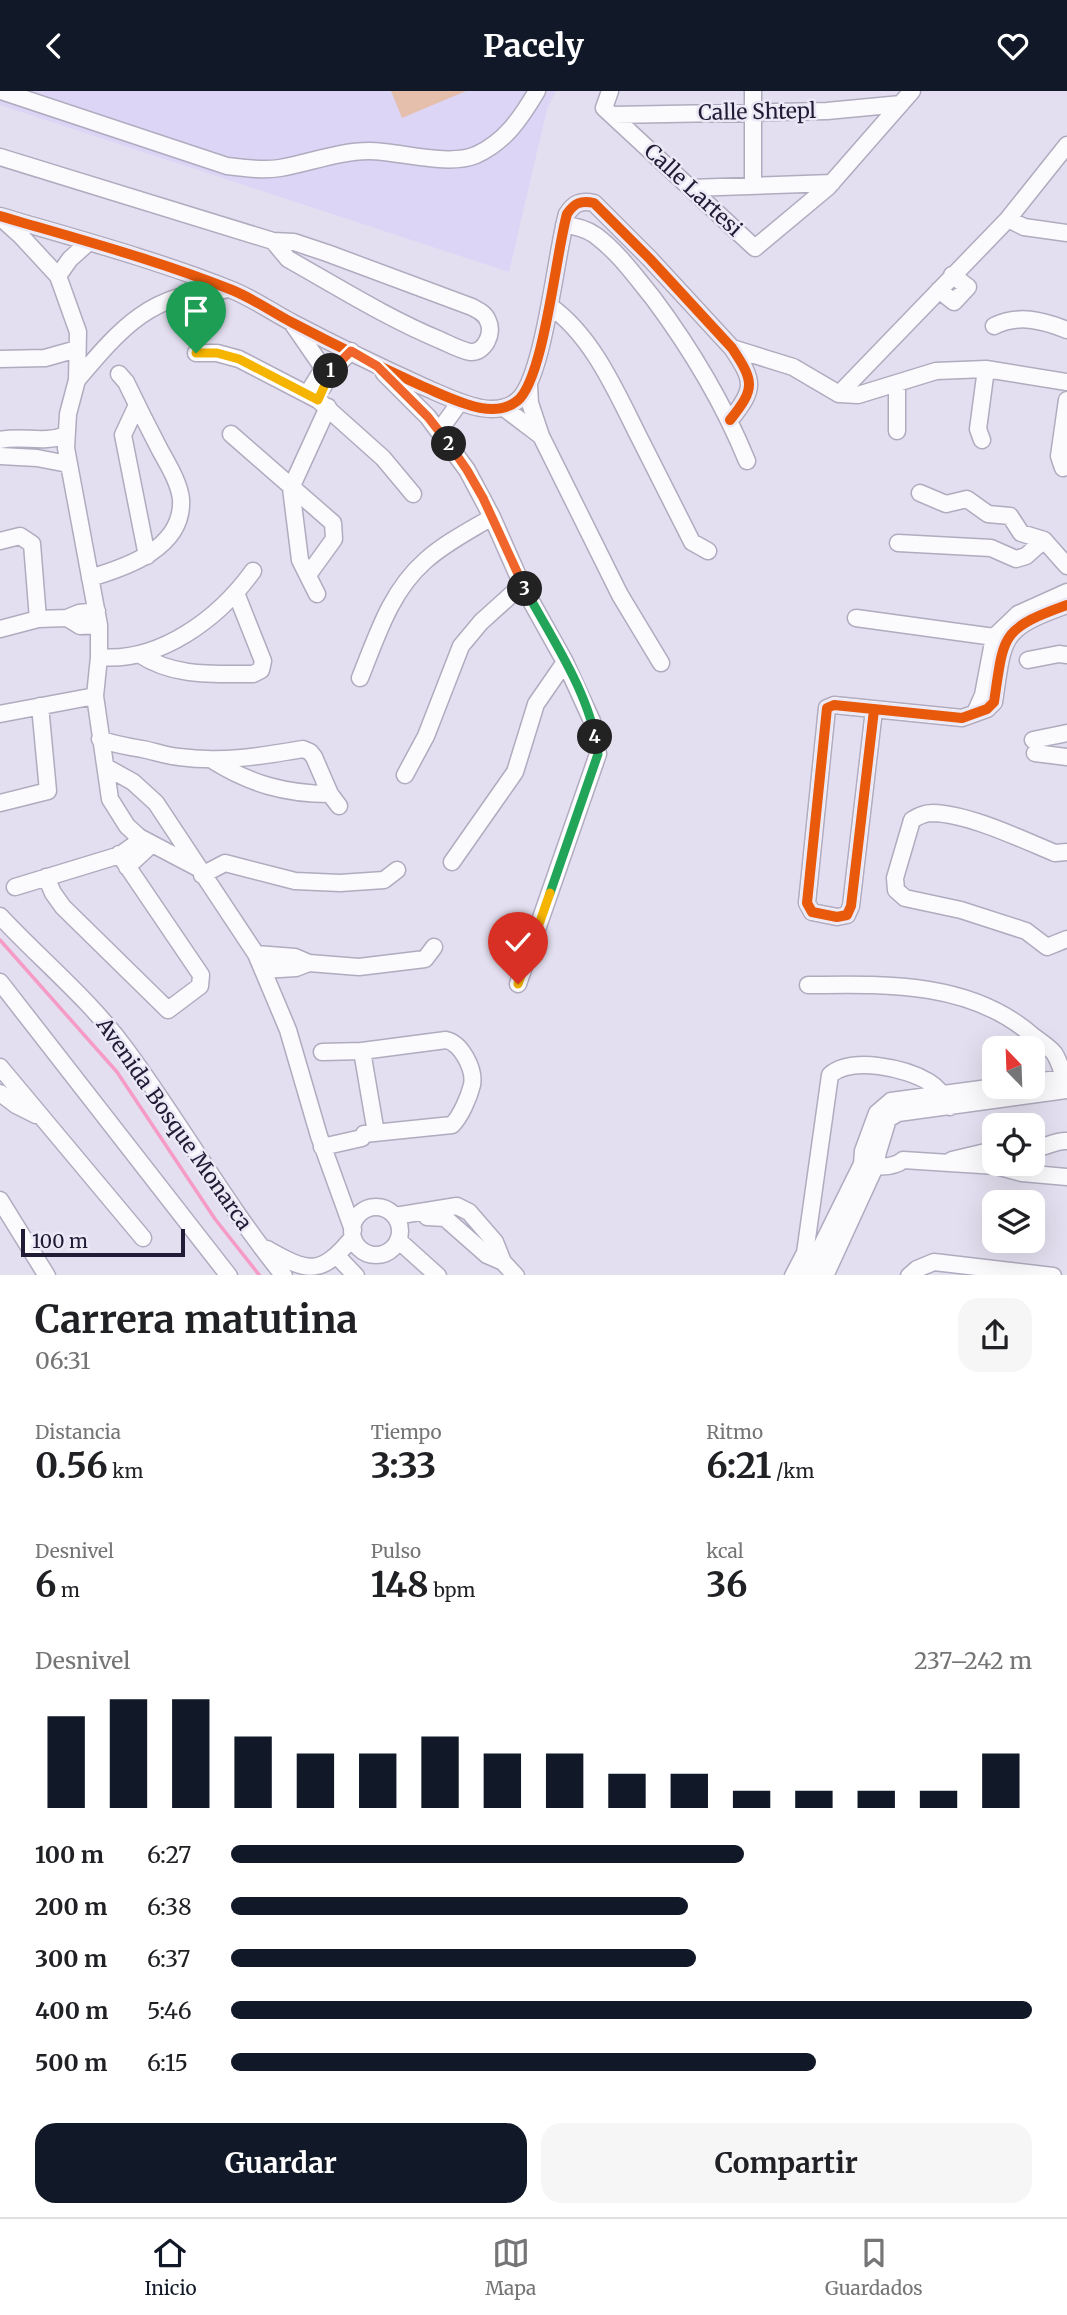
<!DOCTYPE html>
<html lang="es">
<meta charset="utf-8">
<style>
:root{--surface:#fff;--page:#f6f6f6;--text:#202124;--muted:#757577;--line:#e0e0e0;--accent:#111827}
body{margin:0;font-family:Merriweather,serif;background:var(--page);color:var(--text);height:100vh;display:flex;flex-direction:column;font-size:26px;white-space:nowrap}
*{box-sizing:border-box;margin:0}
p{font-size:23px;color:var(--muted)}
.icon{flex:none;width:38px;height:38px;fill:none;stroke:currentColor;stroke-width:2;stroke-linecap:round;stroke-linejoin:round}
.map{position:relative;height:1184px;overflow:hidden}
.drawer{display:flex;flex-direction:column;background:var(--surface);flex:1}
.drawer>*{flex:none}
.needle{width:46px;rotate:337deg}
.fabs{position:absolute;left:982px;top:945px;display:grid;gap:14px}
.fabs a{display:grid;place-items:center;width:63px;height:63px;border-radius:14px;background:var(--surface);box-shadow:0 7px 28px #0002;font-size:35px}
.scale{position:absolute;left:21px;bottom:18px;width:164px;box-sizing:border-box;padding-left:7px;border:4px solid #221b35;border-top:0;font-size:19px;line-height:24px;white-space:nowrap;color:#221b35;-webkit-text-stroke:5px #ece9f7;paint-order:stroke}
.pin{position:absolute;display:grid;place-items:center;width:60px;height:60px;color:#fff;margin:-72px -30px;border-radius:50% 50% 50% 0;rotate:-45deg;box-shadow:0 0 7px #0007}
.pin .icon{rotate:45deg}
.km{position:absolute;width:35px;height:35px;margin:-18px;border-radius:50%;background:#222;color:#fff;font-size:19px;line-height:35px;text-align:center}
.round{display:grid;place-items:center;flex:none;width:74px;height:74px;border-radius:21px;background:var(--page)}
.overview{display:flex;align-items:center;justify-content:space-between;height:119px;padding:0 35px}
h1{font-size:38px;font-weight:700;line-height:52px}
.stats{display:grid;grid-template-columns:repeat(3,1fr);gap:10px;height:119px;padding:7px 35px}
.stats div{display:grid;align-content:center}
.stats b{font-size:35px;font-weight:700}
.stats small{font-size:19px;font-weight:400}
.stats p{font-size:19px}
.chart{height:196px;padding:14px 35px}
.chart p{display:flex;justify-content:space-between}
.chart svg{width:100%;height:126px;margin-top:7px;stroke:var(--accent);stroke-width:6}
.cta{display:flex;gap:14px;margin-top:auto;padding:14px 35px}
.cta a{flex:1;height:80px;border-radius:21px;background:var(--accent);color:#fff;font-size:28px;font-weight:700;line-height:80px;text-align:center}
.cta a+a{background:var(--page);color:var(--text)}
ul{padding:0 35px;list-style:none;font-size:23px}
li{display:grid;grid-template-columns:112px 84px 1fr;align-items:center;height:52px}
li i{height:18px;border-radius:9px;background:var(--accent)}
header{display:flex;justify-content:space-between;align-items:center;height:91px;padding:0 35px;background:var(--accent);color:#fff;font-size:32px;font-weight:700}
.dock{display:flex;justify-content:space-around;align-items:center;height:98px;border-top:2px solid var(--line);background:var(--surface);font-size:19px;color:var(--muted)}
.dock a{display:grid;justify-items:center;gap:4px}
.dock .current{color:var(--accent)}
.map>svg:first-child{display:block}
</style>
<header><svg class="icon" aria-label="back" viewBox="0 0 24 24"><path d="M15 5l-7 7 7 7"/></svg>Pacely<svg class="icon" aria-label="heart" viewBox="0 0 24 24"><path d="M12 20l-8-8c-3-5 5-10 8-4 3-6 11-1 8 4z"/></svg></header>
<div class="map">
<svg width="1067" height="1185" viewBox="0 0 1067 1185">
<rect width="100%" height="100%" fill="#e3dff0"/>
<path fill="#dcd5f6" d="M 0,0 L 556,0 L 547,18 L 509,181 L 0,14 Z"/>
<path fill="#e5beac" d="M 391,0 L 466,0 L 402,27 Z"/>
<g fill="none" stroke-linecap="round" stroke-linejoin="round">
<path stroke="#f59bc5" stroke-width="3.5" d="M 0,849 L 117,981 L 215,1128 L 260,1185"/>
<defs>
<path id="minor" d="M 1,0 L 227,75 C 244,77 262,80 280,77 C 309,72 339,60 369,60 C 399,60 447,76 476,64 C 505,51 521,27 537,0
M 610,0 L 604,17 L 755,157 L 828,96 L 912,0
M 612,24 L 827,20 L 901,13
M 0,66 L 273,150 L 294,151 L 327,162 L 472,216 C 479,220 485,222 488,230 C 494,242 485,262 470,261 C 460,259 449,253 440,249 C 387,227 338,196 288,168 L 273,150
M 753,94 L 753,0
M 690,97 L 832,92
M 0,125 C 78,148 157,169 232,199 C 254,208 272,221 293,232 C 335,254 378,275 422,295 C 441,303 460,313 481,317 C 493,319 507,318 517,310 C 544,289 556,161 567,123 C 574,112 581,109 594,112 L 650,168 L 732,257 C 754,290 756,297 730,329
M 1,127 L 21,145 L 58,185 L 78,241 L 77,289 L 68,323 L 66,357 L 99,534 L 99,566 L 95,605 L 110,708 L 127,735 L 139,746 L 198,777
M 1008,128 L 1024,136 L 1067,142
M 564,134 C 575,135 585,137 595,144 C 618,161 635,185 653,207 C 691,258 723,311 747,370
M 58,185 L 70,168 L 89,151
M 939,199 L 954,211 L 968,196 L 952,184
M 550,215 C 592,245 615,298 638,344 C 656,379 674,415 692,451 L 708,460
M 292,232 L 321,274 L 321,281 L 308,302
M 994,235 C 1018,223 1042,229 1067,239
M 732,257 L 793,276 L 839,303 L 858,304 L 936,280 L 986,278 L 1067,291
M 196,262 L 217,262 L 239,268 L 318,309 L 383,367 L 413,403
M 0,268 L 45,267 L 77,258
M 384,282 L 428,326 L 467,379 L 492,426 L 522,494 L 565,571 L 592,630 L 598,663 L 518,893
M 77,289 C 121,237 151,201 224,199
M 529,295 L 530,312 L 541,345 L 620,504 L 661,572
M 323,296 L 330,282 L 351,260
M 839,303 L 1008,128 L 1067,54
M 137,314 L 123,344 L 147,465
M 504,317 L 541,345
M 439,340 L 460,311
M 897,340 L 897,293
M 231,343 L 333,432 L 334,448 L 308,484
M 0,349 C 23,344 43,353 66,344
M 982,349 L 978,338 L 986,278
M 0,365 L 37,367 L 68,373
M 1063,377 L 1059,365 L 1067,309
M 920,402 L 946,413 L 967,408 L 988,423 L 1010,425 L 1021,442 L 1044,449 L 1067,475
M 0,450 L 20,445 L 32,453 L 38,528
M 898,452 L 991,457 L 1016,468 L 1026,465 L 1044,449
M 90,487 C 127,476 184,457 181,408 C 179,391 168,374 160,359 C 148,336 137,314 126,291 L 119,283
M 317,503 L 300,469 L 291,397 L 328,316
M 67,527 L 80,535 L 99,534
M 856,527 L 994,546
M 0,538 L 38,528 L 67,527 L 79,522 L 97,520
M 139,563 C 173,586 213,583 253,583 L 261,579 L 263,570 L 236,502
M 99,566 C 160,572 219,527 253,480
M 1028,569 L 1059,563 L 1067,564
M 360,587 C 377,545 390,501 425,470 C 445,452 469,440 492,426
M 874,619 L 851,815 L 847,824 L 837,826 L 812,821 L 807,812 L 827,617 L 834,614 L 962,627 L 987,618 L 994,611 C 1004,544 1000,538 1067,514
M 976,620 L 983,604 L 994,546 L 1018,523 L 1067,501
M 0,623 L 95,605
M 100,648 C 115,654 127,655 142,658 C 154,660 166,665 179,666 C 221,672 262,665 303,658 L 310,661 L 314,666 L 330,703 L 339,715
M 1033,649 L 1067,642
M 1035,662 L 1067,666
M 212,669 C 250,693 286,703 330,703
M 106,676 L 133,691 L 156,712 L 256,863 L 288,939 L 319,1045 L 353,1139
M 405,684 L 426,645 L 461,555 L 481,531 L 522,494
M 0,712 L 48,700 L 40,615
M 1067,761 L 1055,762 C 1021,748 969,723 933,722 C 924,722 919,725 912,729 L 895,787 L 896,799 L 905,807 L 961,819 L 1026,840 L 1047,856 L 1067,848
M 452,771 L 515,681 L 536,613 L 565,571
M 127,776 L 152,753
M 202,784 L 225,772 L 295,790 L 340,792 L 384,789 L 397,779
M 46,786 L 53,802 L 63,816 L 168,919 L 200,895 L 201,884 L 119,763
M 15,796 L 120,764 L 134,754 L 139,746
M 0,825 C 41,869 89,908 125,957 C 180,1031 225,1113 284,1185
M 256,863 L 295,866 L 309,872 L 359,876 L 425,868 L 434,856
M 263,879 L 296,877 L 309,872
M 0,891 L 229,1185
M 808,894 C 885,893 971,890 1033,945 C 1040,950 1049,956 1054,962 C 1059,969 1061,979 1065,987
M 362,960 L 376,1042
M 0,976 L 143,1147
M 1032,991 L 1067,987
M 0,1002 L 16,1014 L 36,1024
M 322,1056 L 362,1047 L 364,1043 L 452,1034 C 461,1025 469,1006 472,994 C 475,978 461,952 446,949 L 362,960 L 322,961
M 1032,1057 C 1045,1058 1054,1049 1067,1050
M 952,1069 L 994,1059
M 866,1074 C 878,1076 894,1077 903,1069 L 996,1075 L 1022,1082 L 1067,1086
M 0,1109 L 47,1185
M352 1140a24 24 0 1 1 48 0a24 24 0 1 1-48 0Z
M 395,1125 L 457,1115 L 469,1121 L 495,1151 L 503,1171 L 516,1185
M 427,1126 L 445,1127 L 487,1164 L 503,1171
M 398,1149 L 438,1185
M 267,1158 C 309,1182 321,1185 353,1146
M 337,1165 L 356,1185
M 793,1185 L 805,1162 L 830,984 C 852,965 906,977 929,991 C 939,997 945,1006 950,1016
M 810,1185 L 818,1162 L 862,1073 L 863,1060 L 877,1022 L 891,1010 L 996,996
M 825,1185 L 875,1076 L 878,1061 L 888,1028 L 898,1022 L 1067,999
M 909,1185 L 917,1178 L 934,1171 L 1053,1185"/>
</defs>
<use href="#minor" stroke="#b0abbf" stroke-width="19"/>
<use href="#minor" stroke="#fbfafd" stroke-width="16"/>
<defs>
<path id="cycleway" d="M 0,125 C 78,148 157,169 232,199 C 254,208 272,221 293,232 C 335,254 378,275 422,295 C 441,303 460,313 481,317 C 493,319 507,318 517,310 C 544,289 556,161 567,123 C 574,112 581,109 594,112 L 650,168 L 732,257 C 754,290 756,297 730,329
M 874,619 L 851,815 L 847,824 L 837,826 L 812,821 L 807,812 L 827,617 L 834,614 L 962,627 L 987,618 L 994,611 C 1004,544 1000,538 1067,514"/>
</defs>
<use href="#cycleway" stroke="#ece9f7" stroke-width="15"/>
<use href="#cycleway" stroke="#e8590c" stroke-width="10"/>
</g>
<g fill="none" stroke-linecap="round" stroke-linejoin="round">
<defs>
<path id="split-1" d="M 196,262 L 217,262 L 239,268 L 318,309 L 331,280"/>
<path id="split-2" d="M 331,280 L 351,260 L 377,275 L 428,326 L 449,353"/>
<path id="split-3" d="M 449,353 L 467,379 L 483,407 L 525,498"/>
<path id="split-4" d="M 525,498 C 549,542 586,598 595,646"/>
<path id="split-5" d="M 550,802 L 598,663 L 595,646"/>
<path id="split-6" d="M 518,893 L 550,802"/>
</defs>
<use href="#split-1" stroke="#fff" stroke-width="14"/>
<use href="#split-2" stroke="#fff" stroke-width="14"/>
<use href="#split-3" stroke="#fff" stroke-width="14"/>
<use href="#split-4" stroke="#fff" stroke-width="14"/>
<use href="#split-5" stroke="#fff" stroke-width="14"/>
<use href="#split-6" stroke="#fff" stroke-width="14"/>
<use href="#split-1" stroke="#f5b400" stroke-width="9"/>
<use href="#split-2" stroke="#f0652b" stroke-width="9"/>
<use href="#split-3" stroke="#f0652b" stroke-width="9"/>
<use href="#split-4" stroke="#22a559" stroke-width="9"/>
<use href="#split-5" stroke="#22a559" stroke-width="9"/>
<use href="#split-6" stroke="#f5b400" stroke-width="9"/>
</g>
<g text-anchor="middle" stroke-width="5" stroke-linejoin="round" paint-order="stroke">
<g font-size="21" fill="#221b35" stroke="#ece9f7">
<text transform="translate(757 21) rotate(-1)" y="7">Calle Shtepl</text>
<text transform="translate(693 99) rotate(43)" y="7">Calle Lartesi</text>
<text transform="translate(174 1033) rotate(55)" y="7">Avenida Bosque Monarca</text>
</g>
</g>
</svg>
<div class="fabs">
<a><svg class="needle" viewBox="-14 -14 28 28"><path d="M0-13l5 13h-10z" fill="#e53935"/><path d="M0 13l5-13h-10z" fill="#757577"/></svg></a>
<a><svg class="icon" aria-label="locate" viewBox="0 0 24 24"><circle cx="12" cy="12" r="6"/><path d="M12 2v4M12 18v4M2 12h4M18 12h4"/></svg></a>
<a><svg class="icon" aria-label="layers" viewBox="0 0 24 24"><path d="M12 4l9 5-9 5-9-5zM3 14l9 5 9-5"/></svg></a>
</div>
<div class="scale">100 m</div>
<div class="pin" style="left:196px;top:262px;background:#1e9e55"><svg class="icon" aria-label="arrive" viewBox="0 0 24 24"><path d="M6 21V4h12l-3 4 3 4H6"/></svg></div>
<div class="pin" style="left:518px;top:893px;background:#d93025"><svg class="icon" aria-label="check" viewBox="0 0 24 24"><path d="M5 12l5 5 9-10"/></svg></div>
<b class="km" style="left:331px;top:280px">1</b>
<b class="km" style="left:449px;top:353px">2</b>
<b class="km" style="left:525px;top:498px">3</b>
<b class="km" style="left:595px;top:646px">4</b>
</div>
<section class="drawer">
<div class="overview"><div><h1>Carrera matutina</h1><p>06:31</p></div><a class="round"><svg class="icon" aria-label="share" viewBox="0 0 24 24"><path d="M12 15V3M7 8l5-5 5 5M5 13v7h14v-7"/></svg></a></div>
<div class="stats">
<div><p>Distancia</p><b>0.56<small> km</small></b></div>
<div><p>Tiempo</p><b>3:33</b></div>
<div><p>Ritmo</p><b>6:21<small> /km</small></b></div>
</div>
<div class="stats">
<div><p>Desnivel</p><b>6<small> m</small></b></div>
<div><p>Pulso</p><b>148<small> bpm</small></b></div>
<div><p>kcal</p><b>36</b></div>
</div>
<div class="chart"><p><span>Desnivel</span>237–242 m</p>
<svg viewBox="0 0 160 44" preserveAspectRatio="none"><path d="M5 44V12M15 44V6M25 44V6M35 44V19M45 44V25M55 44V25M65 44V19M75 44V25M85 44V25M95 44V32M105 44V32M115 44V38M125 44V38M135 44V38M145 44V38M155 44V25"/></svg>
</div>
<ul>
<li><b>100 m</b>6:27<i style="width:64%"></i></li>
<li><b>200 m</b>6:38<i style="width:57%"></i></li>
<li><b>300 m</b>6:37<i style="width:58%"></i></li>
<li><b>400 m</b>5:46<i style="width:100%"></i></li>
<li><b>500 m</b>6:15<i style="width:73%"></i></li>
</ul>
<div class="cta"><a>Guardar</a><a>Compartir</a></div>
</section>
<nav class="dock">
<a class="current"><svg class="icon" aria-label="home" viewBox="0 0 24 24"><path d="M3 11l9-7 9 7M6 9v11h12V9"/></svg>Inicio</a>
<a><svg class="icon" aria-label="map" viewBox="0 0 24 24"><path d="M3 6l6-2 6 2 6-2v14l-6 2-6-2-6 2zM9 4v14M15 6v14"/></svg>Mapa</a>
<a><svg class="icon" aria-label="saved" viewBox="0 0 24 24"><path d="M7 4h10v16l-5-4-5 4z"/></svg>Guardados</a>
</nav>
